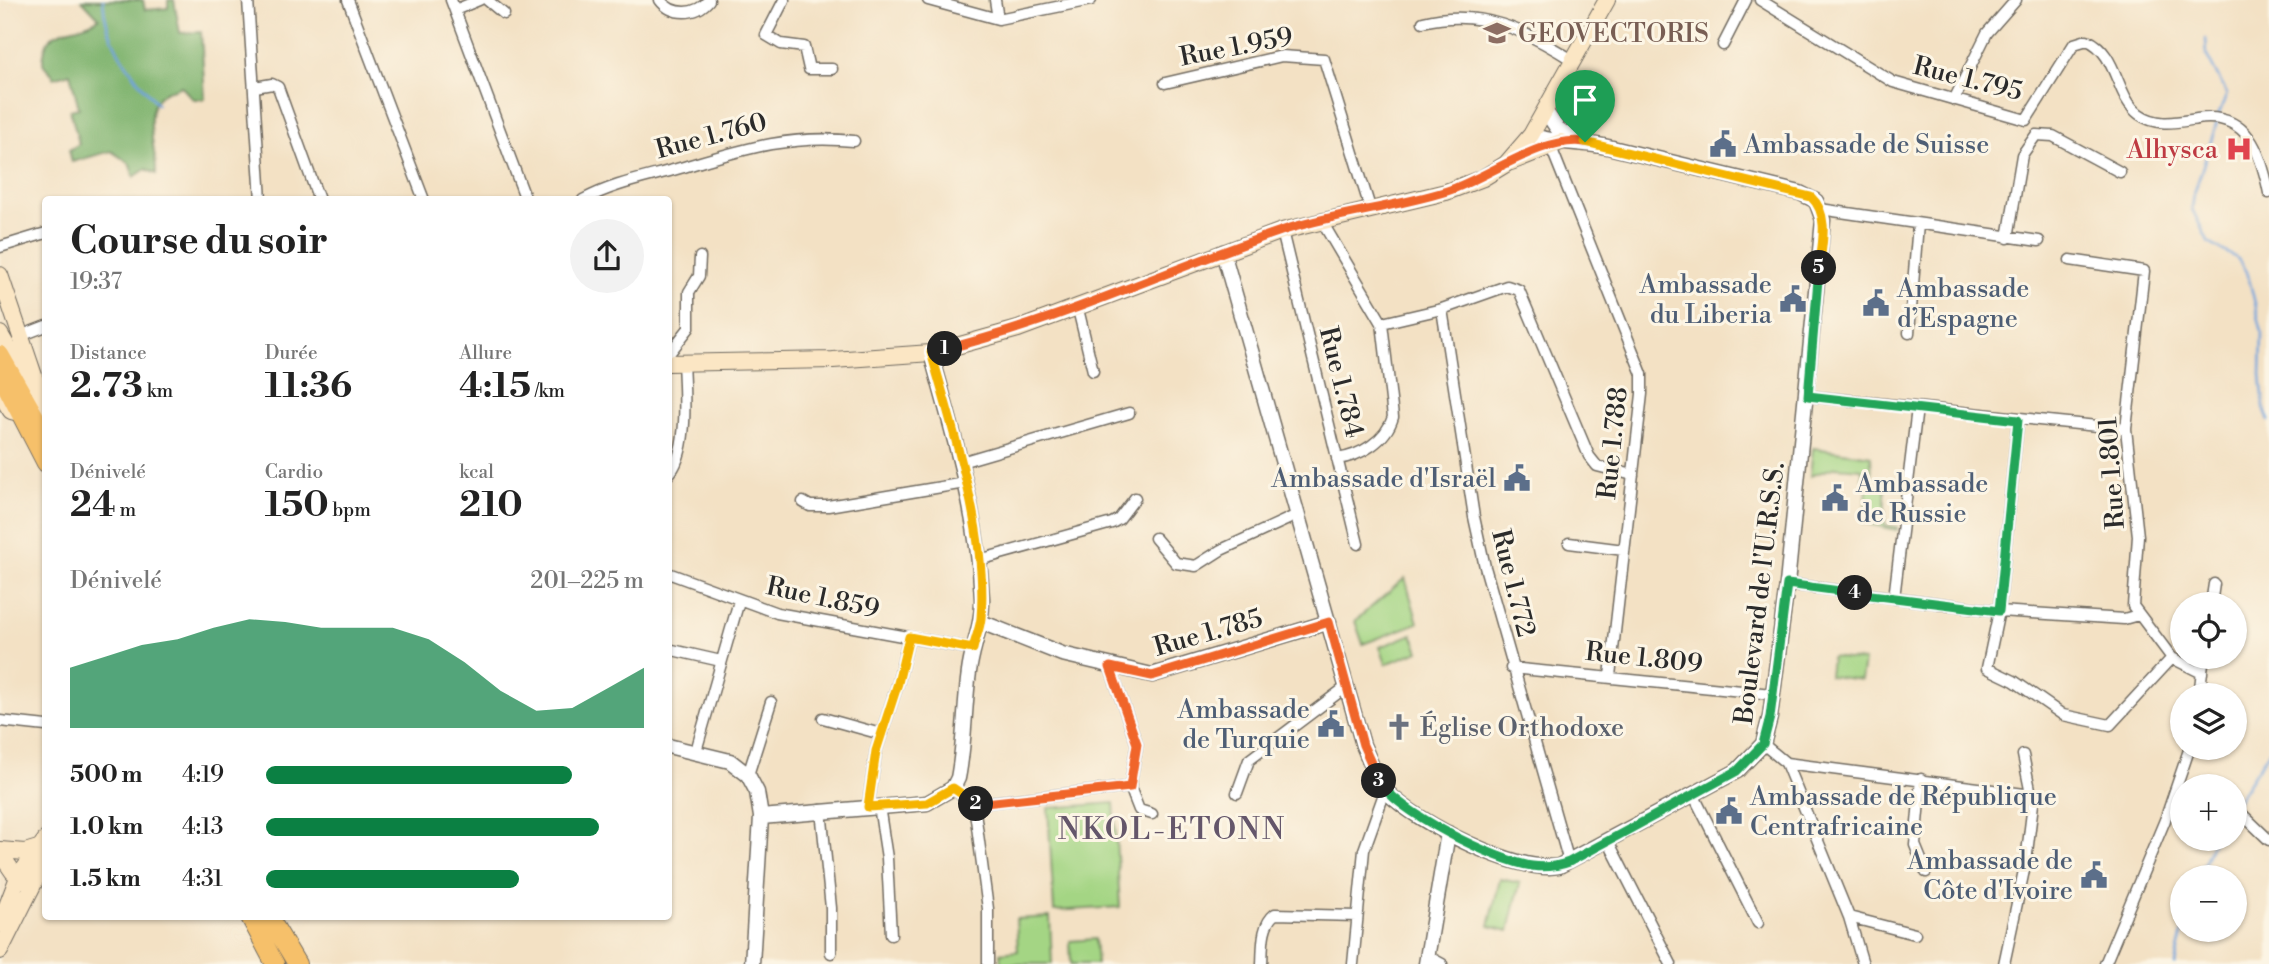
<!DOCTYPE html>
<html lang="fr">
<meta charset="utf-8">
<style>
:root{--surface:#fff;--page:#f2f2f2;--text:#222;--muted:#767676;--accent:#0b8043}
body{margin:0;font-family:"Libre Bodoni",serif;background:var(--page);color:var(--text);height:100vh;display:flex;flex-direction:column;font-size:26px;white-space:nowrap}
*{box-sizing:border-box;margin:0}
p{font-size:23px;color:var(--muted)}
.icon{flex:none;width:38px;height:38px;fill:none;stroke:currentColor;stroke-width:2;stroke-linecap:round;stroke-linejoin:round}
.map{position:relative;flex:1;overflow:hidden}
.side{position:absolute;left:42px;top:196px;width:630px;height:724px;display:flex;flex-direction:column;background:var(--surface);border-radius:7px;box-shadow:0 2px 5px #0004}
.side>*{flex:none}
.tools{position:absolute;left:2170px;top:592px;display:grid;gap:14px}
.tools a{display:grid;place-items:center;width:77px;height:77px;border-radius:50%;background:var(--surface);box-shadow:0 2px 5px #0004;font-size:35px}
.pin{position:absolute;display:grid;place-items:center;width:60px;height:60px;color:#fff;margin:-72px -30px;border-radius:50% 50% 50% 0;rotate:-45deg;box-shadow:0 0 7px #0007}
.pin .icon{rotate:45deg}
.km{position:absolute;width:35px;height:35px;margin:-18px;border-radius:50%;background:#222;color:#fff;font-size:19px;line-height:35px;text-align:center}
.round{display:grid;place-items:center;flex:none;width:74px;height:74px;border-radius:37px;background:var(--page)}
.headline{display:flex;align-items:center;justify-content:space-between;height:119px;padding:0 28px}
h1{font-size:38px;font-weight:700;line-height:52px}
.metrics{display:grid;grid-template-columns:repeat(3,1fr);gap:10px;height:119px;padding:7px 28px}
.metrics div{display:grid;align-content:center}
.metrics b{font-size:35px;font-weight:700}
.metrics small{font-size:19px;font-weight:400}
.metrics p{font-size:19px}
.chart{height:196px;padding:14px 28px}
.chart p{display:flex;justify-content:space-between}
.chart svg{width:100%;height:126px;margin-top:7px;fill:var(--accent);opacity:.7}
ul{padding:0 28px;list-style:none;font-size:23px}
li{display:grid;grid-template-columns:112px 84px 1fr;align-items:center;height:52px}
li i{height:18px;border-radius:9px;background:var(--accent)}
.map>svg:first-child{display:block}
</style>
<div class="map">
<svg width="2269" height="964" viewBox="0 0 2269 964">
<rect width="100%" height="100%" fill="#fcf5e5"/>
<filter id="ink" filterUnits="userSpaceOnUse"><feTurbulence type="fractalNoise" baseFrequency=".0143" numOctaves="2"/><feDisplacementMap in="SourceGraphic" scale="14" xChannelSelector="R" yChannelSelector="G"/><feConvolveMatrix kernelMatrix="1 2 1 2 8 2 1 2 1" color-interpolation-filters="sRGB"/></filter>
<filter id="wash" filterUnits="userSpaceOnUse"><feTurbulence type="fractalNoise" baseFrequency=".00686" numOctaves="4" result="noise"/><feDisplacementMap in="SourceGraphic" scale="28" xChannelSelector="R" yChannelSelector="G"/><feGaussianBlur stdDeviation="1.57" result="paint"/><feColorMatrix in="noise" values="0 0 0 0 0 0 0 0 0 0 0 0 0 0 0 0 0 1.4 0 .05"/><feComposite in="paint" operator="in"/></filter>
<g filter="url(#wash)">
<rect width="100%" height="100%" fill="#f3e1c4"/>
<path fill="#a4d584" stroke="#688058" stroke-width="2" d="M 1813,448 L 1871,456 L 1872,487 L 1885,489 L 1885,525 L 1897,527 L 1897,530 L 1863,523 L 1868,482 L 1862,478 L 1862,469 L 1836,467 L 1810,476 Z
M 1405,578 L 1418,623 L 1363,644 L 1355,621 Z
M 1412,634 L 1419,651 L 1386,664 L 1380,647 Z
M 1831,657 L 1864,661 L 1861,680 L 1829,676 Z
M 1114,803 L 1120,907 L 1054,911 L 1048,808 Z
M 1500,879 L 1520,883 L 1509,931 L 1489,926 Z
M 1050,917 L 1052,964 L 1001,964 L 1000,953 L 1018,951 L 1016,919 Z
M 1095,939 L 1097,964 L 1071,964 L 1070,941 Z"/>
<path fill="#83b672" stroke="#57704e" stroke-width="2" d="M 82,0 L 143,0 L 145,10 L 168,8 L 168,0 L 174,0 L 180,33 L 201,32 L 205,99 L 193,99 L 181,86 C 175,90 171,89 165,92 C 138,109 158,152 156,174 L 146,169 L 134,177 L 129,163 L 111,151 L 72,162 L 69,150 L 79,144 L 70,110 L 79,108 L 70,73 L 54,78 C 52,71 48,71 44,65 C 42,62 43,58 44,54 C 47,23 81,33 99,18 Z"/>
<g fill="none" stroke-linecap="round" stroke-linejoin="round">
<path stroke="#70a3dc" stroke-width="2.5" d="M 103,0 C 105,43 131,72 157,104
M 2206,39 L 2207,56 L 2227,94 L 2218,116
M 2217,122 L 2194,194 L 2192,209 L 2209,243 L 2238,259 L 2248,275 L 2262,332 L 2261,375 L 2264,407 L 2269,421
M 2235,804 L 2269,751
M 2199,877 L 2214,838
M 2175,964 L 2183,929"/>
</g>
</g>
<g filter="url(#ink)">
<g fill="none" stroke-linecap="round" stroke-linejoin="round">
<defs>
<path id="minor" d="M 248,0 L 261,200
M 348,0 L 424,200
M 451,0 L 526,200
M 487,0 L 504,14
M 660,0 C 672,16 696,16 709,0
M 784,0 L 766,35 L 781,44 L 804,47 L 809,69 L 832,69
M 928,0 L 998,19
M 995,0 L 998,19 L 1091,0
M 1760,0 L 1893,82 L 2026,120 L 2074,44 L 2087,40 C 2118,53 2115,96 2139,114 C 2157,127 2177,122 2197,119 C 2248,111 2261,153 2269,193
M 455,10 L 479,0
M 1423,22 C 1481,8 1525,30 1574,61
M 1723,45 L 1746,0
M 1165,83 L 1282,56 L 1324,59 L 1371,211
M 255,87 L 272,84 L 278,87 L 319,200
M 1954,100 L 1987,33 L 2016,0
M 2036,135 L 2053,136 L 2120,172
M 1551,147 L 1642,374 L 1642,394 L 1610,676
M 583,200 C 615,183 646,178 680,168 C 741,150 789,134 854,141
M 1820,209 L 2039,241
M 1321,220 L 1382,323 L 1442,309 L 1507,286 L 1519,290 L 1589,456 L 1597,466 L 1633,475
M 1282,231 L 1358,544
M 2008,238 L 2022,155 L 2036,135
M 0,247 L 46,233
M 2070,260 L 2144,271 L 2126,429 L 2138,536 L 2133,606 L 2172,658 L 2202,673
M 1077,305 L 1093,371
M 1442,309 L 1474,517 L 1485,567 L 1569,862
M 1909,333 L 1918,224
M 20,336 L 46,326
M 668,355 L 689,328 L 689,292 L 699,276 L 700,257
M 1808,396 L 2126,429
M 2018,420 L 1999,611 L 1987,668 L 2014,681 L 2063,715 L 2110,725 L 2172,658
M 1337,459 C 1360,456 1386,441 1393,417 L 1382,323
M 961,462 L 1129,413
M 668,475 C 690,453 684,391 683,361
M 803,502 L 810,506 L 828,506 L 965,483
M 1155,538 L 1176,563 L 1196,566 L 1221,550 L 1297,515
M 1569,543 L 1624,550
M 979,560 L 1112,523 L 1119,519 L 1135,498
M 668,573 L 777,613 L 973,649
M 1787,584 L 1999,611 L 2124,619 L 2138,615
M 1894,598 L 1917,408
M 2211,604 L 2214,584
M 668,649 L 721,661
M 1110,667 L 1137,744 L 1130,787
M 1511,668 L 1772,694
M 2199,695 L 2204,656
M 823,718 L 881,734
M 0,721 L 46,726
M 1763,744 L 1786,763 L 1849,917 L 1863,964
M 696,751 L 739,601
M 1786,763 L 2032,795
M 748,775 L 771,702
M 1921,779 L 1915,845 L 1926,872
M 953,788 L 974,804
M 1237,793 L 1249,760 L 1346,687
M 1693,794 L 1758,923
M 974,804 L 1130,787 L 1139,810 L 1152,814
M 974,804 L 988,909 L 988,964
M 879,806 L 887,858 L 891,935
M 868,807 L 876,751 L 898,683 L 909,637
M 821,810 L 831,908 L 831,953
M 2243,815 L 2269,840
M 1608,841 L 1671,964
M 1849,917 L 1915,934
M 1427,956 L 1442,964
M 1262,964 C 1263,947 1261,925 1275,914 L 1357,916
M 1353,964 L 1364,850 L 1385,791
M 2004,964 L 2026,861 L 2033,804 L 2023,755
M 2105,964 L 2165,820 L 2190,747"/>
<path id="tertiary" d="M 1546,112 L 1557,128 L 1576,141
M 1223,252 L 1363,745 C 1370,760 1376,782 1388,793 C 1418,823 1517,874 1559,866 L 1737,771 L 1763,744 L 1770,717 L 1787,584 L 1823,220 L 1816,201 L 1800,193 L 1608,147 C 1582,142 1556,144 1531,135
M 981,622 L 1062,654 L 1152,675 L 1329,622
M 668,746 L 730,761 L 748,775 L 757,792 L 761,817 L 752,964
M 761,817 L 927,803 L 953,788 L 958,778 C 965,743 964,707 969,672 C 972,647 983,624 982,598 C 978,514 953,433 931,353
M 1426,964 L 1448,833"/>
<path id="secondary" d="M 1511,162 L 1561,142
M 0,275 L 46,411
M 0,334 L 29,384
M 668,363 L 833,360 L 931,353 L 1018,329 L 1282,231 L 1446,192 L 1483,178 L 1506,164 L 1531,135 L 1607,0
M 0,394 L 11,411 L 19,413
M 0,850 L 25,852 L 38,848
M 0,853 L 13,872 L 26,881
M 0,924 L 18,877 L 46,839
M 0,951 L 46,859"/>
<path id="trunk" d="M 0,355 L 46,436
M 0,374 L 46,463
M 250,917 L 275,964
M 269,917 L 297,964"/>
</defs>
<use href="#minor" stroke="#716b61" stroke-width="13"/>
<use href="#tertiary" stroke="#716b61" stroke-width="17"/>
<use href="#secondary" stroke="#716b61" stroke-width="18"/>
<use href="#trunk" stroke="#716b61" stroke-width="20"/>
<use href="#minor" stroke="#fff" stroke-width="10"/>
<use href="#tertiary" stroke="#fff" stroke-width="14"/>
<use href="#secondary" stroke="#fbe6c4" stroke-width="16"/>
<use href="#trunk" stroke="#f6c06b" stroke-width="18"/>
</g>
</g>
<g fill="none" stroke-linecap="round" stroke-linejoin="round" filter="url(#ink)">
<defs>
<path id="split-1" d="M 945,349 C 1060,321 1169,269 1281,231 C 1335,213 1393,208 1447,191 C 1487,178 1543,135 1585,142"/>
<path id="split-2" d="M 945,349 L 931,352 C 953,431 988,536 981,618 C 980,629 975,639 973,649 L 909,637 L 898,683 L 876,751 L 868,807 L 927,803 L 953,788 L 976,804"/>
<path id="split-3" d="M 976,804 L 1130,787 L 1137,744 L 1110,667 L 1152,676 L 1329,622 L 1363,745 L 1379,781"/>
<path id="split-4" d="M 1379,781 C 1397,812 1496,861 1532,866 C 1546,868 1556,867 1569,862 L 1737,771 L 1763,744 L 1770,717 L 1787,584 L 1855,593"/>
<path id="split-5" d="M 1819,268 L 1808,396 L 2018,420 L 1999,611 L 1855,593"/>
<path id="split-6" d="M 1585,142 L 1811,197 C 1830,214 1822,245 1819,268"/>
</defs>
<use href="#split-1" stroke="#fff" stroke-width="14"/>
<use href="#split-2" stroke="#fff" stroke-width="14"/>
<use href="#split-3" stroke="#fff" stroke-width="14"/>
<use href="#split-4" stroke="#fff" stroke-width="14"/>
<use href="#split-5" stroke="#fff" stroke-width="14"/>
<use href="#split-6" stroke="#fff" stroke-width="14"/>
<use href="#split-1" stroke="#f0652b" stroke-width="9"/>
<use href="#split-2" stroke="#f5b400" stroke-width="9"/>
<use href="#split-3" stroke="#f0652b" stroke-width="9"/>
<use href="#split-4" stroke="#22a559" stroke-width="9"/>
<use href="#split-5" stroke="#22a559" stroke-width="9"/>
<use href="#split-6" stroke="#f5b400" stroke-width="9"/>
</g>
<defs>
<symbol id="university-bare" viewBox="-9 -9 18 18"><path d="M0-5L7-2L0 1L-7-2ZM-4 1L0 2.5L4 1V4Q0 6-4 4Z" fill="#8d6e63" stroke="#fcf5e5" stroke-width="2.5" paint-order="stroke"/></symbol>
<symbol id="civic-bare" viewBox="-9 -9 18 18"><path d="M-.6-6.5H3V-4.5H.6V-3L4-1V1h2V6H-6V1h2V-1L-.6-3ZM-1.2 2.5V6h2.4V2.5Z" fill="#5c6f8a" stroke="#fcf5e5" stroke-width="2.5" paint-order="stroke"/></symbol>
<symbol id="hospital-bare" viewBox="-9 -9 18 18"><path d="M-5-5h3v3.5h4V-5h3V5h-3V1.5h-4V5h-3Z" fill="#e0444e" stroke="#fcf5e5" stroke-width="2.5" paint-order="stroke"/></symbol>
<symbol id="church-bare" viewBox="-9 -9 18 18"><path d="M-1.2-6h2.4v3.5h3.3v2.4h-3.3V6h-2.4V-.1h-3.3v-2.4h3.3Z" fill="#6b7280" stroke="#fcf5e5" stroke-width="2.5" paint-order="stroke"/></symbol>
</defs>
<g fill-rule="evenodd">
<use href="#university-bare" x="1478" y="14" width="38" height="38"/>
<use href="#civic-bare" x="1704" y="125" width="38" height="38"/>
<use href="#hospital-bare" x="2220" y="130" width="38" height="38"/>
<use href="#civic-bare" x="1774" y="280" width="38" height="38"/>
<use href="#civic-bare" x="1857" y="284" width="38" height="38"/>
<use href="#civic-bare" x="1498" y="459" width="38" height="38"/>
<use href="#civic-bare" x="1816" y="479" width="38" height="38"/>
<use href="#civic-bare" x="1312" y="705" width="38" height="38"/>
<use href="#church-bare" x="1380" y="708" width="38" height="38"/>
<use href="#civic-bare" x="1710" y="792" width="38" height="38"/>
<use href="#civic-bare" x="2075" y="856" width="38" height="38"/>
</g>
<g text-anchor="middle" stroke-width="6" stroke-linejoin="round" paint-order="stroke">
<g font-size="26" fill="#785e54" stroke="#fcf5e5" text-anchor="start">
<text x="1518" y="42">GEOVECTORIS</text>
</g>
<g font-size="26" fill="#2b2b2b" stroke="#fcf5e5">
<text transform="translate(1236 46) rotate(-11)" y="9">Rue 1.959</text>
<text transform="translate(1968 78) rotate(14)" y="9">Rue 1.795</text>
<text transform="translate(711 135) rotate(-15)" y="9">Rue 1.760</text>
<text transform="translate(1342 382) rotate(76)" y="9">Rue 1.784</text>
<text transform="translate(1612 443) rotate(-84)" y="9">Rue 1.788</text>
<text transform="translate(2111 473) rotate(-94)" y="9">Rue 1.801</text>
<text transform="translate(1514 583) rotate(76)" y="9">Rue 1.772</text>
<text transform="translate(1759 593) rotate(-83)" y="9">Boulevard de l'U.R.S.S.</text>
<text transform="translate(823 597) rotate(12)" y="9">Rue 1.859</text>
<text transform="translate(1208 632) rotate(-16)" y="9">Rue 1.785</text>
<text transform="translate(1644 657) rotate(6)" y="9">Rue 1.809</text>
</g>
<g font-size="26" fill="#4e5e75" stroke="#fcf5e5" text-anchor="start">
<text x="1744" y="153">Ambassade de Suisse</text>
<text x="1772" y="293" text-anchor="end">Ambassade<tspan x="1772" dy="30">du Liberia</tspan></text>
<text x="1897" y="297">Ambassade<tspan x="1897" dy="30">d’Espagne</tspan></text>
<text x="1496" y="487" text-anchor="end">Ambassade d'Israël</text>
<text x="1856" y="492">Ambassade<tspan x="1856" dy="30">de Russie</tspan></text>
<text x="1310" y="718" text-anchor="end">Ambassade<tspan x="1310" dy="30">de Turquie</tspan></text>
<text x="1750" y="805">Ambassade de République<tspan x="1750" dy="30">Centrafricaine</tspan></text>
<text x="2073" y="869" text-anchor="end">Ambassade de<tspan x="2073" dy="30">Côte d'Ivoire</tspan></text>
</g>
<g font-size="26" fill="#be3a42" stroke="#fcf5e5" text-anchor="end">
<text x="2218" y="158">Alhysca</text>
</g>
<g font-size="26" fill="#5b616d" stroke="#fcf5e5" text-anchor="start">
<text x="1420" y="736">Église Orthodoxe</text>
</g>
<g font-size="30" letter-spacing="2" fill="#64566a" stroke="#fcf5e5">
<text x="1172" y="839">NKOL-ETONN</text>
</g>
</g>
</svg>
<div class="tools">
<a><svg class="icon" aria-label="locate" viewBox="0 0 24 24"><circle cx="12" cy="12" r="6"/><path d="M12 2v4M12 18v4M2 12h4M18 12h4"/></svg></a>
<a><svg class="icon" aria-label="layers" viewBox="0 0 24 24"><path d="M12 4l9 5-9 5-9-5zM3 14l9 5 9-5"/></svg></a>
<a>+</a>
<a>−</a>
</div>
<div class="pin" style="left:1585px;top:142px;background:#1e9e55"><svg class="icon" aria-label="arrive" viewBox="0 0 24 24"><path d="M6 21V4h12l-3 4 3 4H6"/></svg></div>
<b class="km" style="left:945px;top:349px">1</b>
<b class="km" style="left:976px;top:804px">2</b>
<b class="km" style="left:1379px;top:781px">3</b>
<b class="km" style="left:1855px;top:593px">4</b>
<b class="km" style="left:1819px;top:268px">5</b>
<section class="side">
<div class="headline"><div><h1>Course du soir</h1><p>19:37</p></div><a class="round"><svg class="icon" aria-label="share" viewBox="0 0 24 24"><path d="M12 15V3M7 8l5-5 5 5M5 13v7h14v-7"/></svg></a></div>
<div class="metrics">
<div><p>Distance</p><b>2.73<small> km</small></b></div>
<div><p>Durée</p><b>11:36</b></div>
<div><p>Allure</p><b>4:15<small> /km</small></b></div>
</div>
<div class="metrics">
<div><p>Dénivelé</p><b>24<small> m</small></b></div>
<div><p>Cardio</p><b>150<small> bpm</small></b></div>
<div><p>kcal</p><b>210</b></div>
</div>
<div class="chart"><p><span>Dénivelé</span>201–225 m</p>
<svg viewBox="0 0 160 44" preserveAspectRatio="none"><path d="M0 44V23L10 19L20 15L30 13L40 9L50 6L60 7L70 9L80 9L90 9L100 13L110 21L120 31L130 38L140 37L150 30L160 23V44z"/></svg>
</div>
<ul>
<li><b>500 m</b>4:19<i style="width:81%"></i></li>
<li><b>1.0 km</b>4:13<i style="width:88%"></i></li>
<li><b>1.5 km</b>4:31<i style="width:67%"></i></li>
</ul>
</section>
</div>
